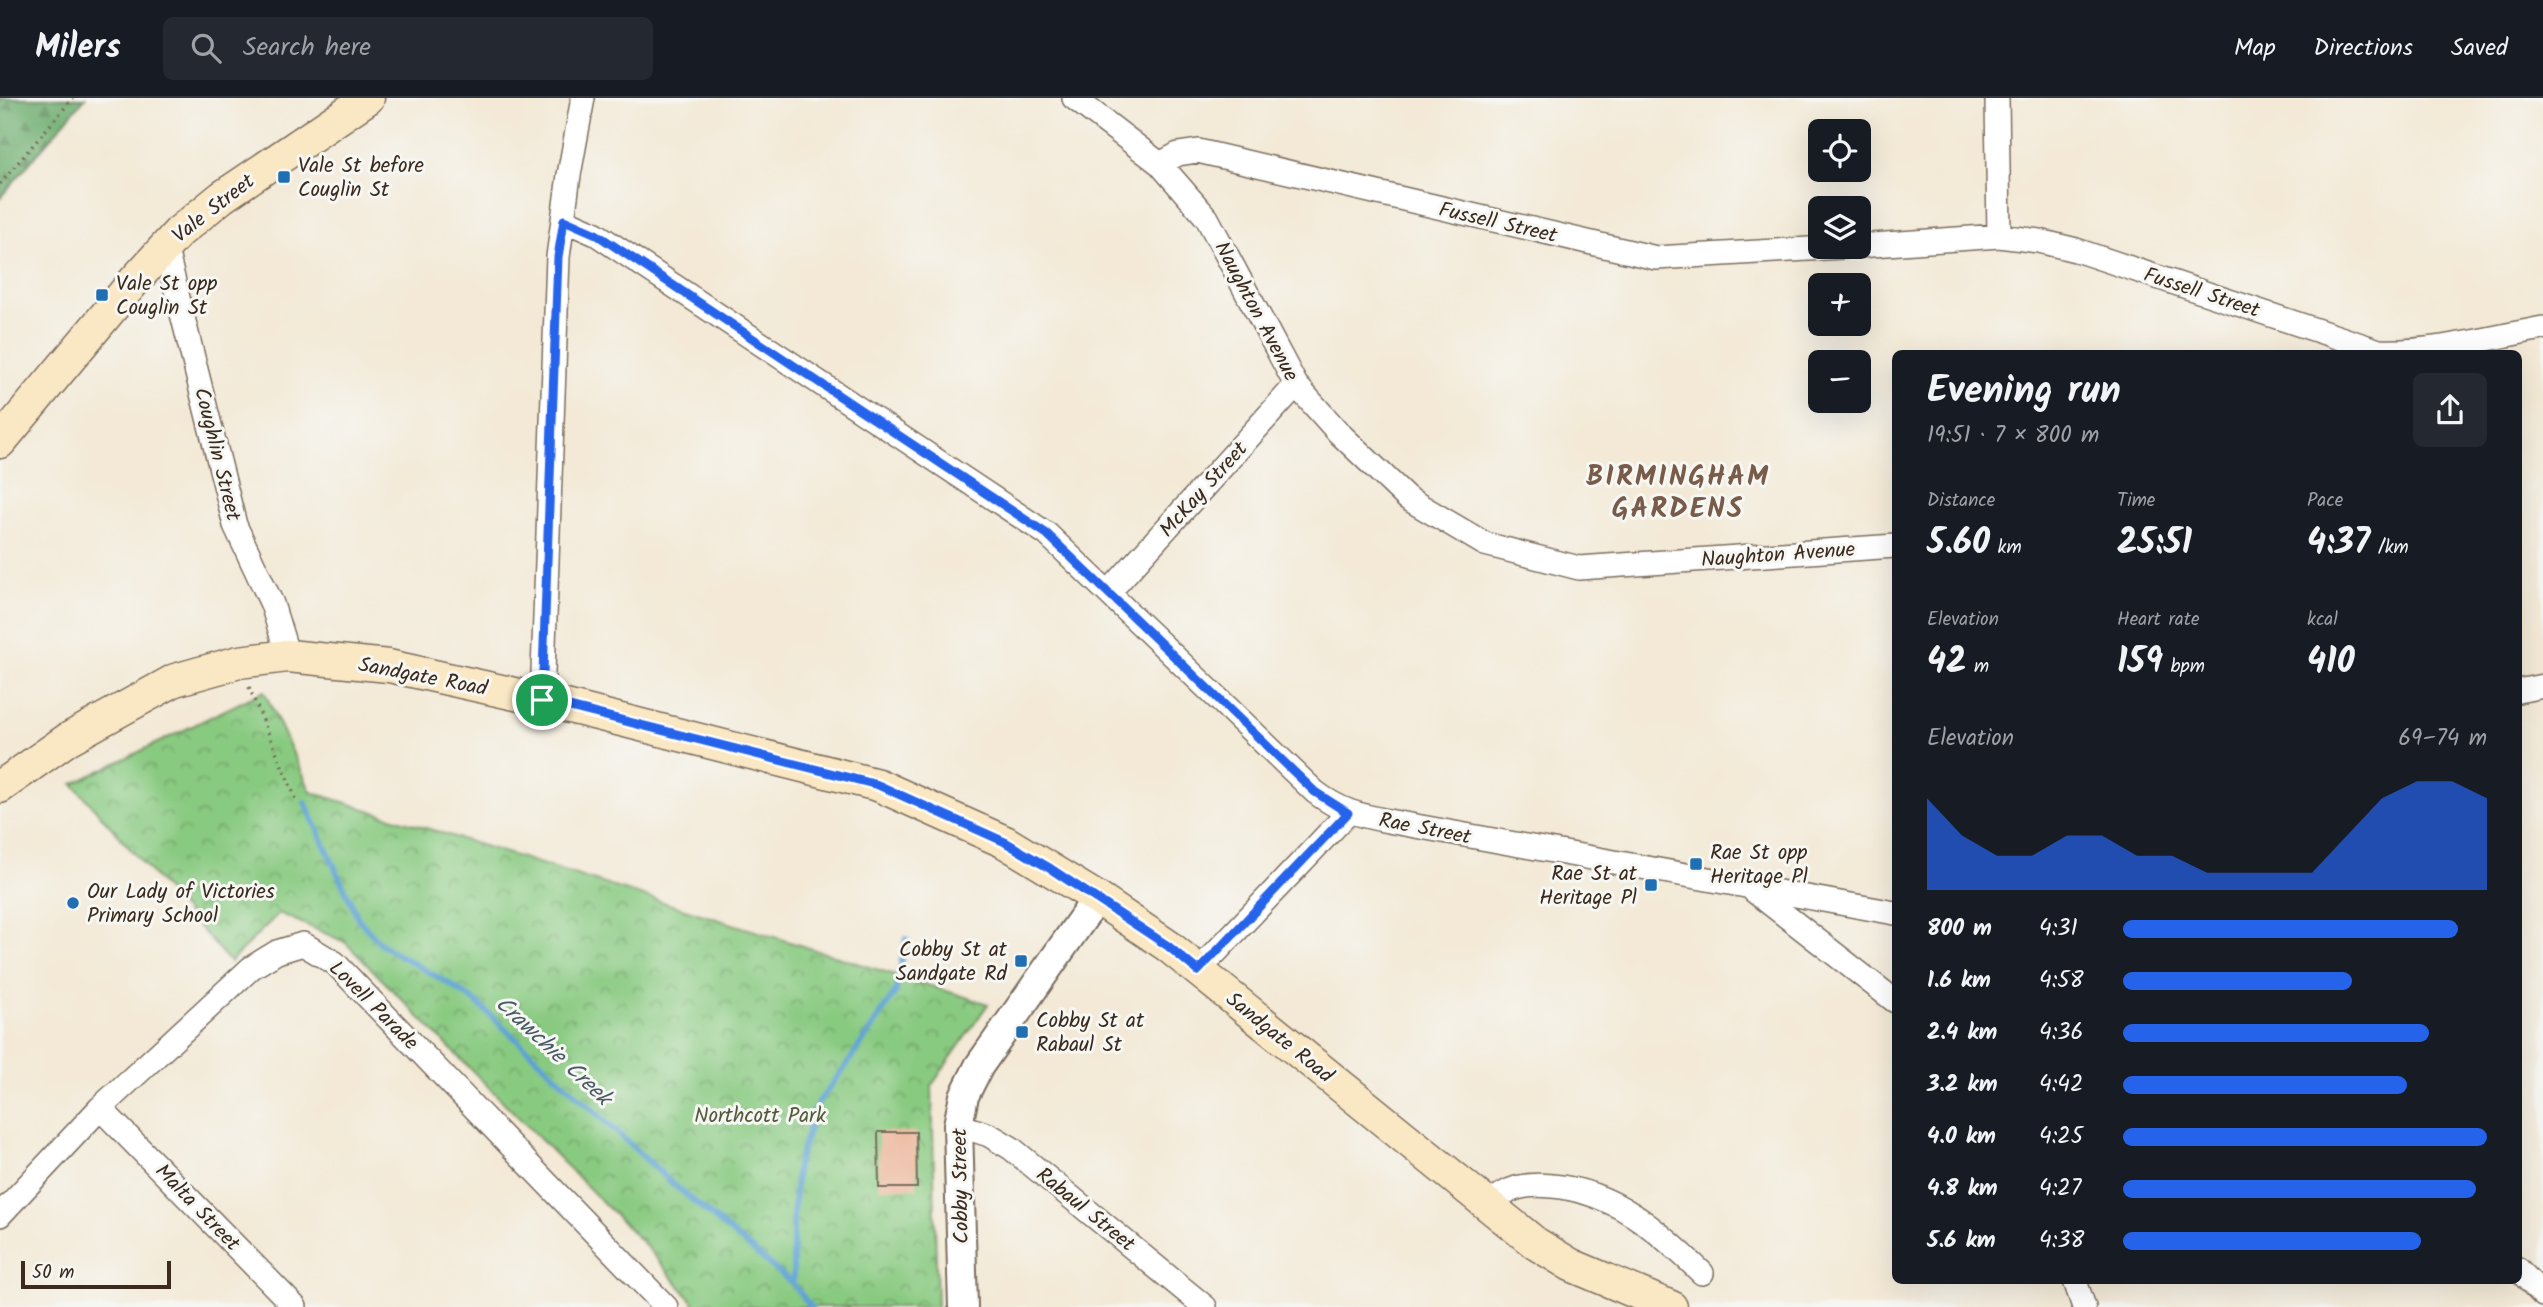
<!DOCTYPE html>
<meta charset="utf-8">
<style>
:root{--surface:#171b24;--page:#242831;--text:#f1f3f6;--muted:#9ea1a6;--line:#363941;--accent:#2563eb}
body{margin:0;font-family:Kalam,sans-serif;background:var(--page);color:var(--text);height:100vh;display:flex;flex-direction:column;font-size:26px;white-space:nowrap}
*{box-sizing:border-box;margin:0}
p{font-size:23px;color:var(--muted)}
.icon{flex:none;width:38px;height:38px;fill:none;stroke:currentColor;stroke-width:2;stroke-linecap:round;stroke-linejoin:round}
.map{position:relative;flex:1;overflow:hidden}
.details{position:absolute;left:1892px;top:252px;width:630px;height:934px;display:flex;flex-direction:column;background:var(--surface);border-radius:10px;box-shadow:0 7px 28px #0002}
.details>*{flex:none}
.controls{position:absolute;left:1808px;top:21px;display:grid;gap:14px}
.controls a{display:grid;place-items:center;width:63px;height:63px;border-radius:10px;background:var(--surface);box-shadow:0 7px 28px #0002;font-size:35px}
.scale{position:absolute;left:21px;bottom:18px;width:150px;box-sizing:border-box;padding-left:7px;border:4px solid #3b2a1e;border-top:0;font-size:19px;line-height:24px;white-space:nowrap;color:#3b2a1e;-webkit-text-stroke:5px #f6f6f2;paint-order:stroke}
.pin{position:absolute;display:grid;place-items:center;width:60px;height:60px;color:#fff;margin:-30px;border:4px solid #fff;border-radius:50%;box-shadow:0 2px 7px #0007}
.round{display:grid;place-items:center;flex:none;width:74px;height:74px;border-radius:10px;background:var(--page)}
.summary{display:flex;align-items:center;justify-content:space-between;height:119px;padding:0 35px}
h1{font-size:38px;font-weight:800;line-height:52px}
.stats{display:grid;grid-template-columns:repeat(3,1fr);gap:10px;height:119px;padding:7px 35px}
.stats div{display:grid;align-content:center}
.stats b{font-size:35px;font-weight:800}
.stats small{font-size:19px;font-weight:400}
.stats p{font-size:19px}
.chart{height:196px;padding:14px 35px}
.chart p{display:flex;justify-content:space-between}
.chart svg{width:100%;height:126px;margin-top:7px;fill:var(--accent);opacity:.7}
ul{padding:0 35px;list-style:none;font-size:23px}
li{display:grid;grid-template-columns:112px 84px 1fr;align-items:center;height:52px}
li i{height:18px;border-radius:9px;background:var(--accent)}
header{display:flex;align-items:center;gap:42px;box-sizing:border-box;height:98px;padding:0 35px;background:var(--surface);border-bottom:2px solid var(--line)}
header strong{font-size:33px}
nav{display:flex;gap:38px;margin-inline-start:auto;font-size:24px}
.search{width:490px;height:63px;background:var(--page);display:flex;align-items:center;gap:18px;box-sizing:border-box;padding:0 24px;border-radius:10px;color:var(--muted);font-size:26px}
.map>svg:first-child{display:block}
</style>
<header>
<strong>Milers</strong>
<div class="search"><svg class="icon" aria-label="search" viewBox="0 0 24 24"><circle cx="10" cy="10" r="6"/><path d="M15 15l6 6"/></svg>Search here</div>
<nav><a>Map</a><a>Directions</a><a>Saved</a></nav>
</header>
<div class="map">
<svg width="2543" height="1209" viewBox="0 0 2543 1209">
<defs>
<pattern id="forest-firs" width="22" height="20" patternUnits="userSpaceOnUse" patternTransform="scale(1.75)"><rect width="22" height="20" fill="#6eae6f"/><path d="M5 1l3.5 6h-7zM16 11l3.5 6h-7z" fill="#5c8e5b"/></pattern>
<pattern id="park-crowns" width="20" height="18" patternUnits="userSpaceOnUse" patternTransform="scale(1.75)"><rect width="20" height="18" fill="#89ca81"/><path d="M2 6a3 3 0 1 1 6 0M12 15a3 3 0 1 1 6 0" fill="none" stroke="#71a469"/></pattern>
</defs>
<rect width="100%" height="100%" fill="#f6f6f2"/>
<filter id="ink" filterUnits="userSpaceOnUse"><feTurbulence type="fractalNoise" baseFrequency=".0143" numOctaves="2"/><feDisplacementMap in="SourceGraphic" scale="14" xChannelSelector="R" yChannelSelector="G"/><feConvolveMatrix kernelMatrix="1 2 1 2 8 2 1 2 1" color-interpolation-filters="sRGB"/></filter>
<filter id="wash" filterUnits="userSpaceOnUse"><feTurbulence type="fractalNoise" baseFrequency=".00686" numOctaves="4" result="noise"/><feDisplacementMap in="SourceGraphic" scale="28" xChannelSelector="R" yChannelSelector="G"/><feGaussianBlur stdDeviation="1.57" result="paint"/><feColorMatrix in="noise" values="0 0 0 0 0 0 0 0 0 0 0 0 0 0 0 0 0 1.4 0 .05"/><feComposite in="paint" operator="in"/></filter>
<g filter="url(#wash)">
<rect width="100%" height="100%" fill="#f3e9d6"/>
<path fill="url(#forest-firs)" stroke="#546c46" stroke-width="2" d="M 0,0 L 85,0 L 0,100 Z"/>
<path fill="url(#park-crowns)" stroke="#627a50" stroke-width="2" d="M 264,593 L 311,694 L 988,906 L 932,987 L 937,1209 L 697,1209 L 646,1148 L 345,844 L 279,815 L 230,864 L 73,686 Z"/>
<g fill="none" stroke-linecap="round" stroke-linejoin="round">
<path stroke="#5da2d2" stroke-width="6" d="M 305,704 L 359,822 L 382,847 L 453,888 L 476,904 L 673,1086 L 793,1186 L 811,1209
M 793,1186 L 793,1120 L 797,1067 L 817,1006 L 851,961 L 896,893 L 906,841"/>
</g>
<g id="blocks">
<path fill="#edb59a" d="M 878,1034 L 916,1034 L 917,1090 L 879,1090 Z"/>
</g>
</g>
<g filter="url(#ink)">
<use href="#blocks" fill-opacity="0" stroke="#7b6d5e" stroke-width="2"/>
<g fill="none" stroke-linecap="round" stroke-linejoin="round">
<defs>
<path id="minor" d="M 1074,0 L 1160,66 L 1207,120 L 1296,287 L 1339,335 L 1407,400 L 1485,446 L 1579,470 L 1895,448
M 1997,0 L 1999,138
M 1160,66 L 1178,56 L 1198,53 L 1656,160 L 1843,149
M 564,122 L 596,136 L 1047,436 L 1315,694 C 1340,713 1358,717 1388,723 L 1895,815
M 165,148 L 235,427 L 272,506 L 288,558
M 1858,148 L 1999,138 L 2039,143 L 2076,152 L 2379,253 C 2434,255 2489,240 2543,230
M 1109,494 L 1296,287
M 2518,593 L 2543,588
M 542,602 L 558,159 L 569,77 L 583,0
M 1754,793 L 1895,903
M 1198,873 L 1348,715
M 100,1010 L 295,1209
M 958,1027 L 989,1037 L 1011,1050 L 1205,1209
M 1488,1107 C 1508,1089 1526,1085 1552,1088 C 1614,1093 1659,1133 1702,1175
M 0,1117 L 100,1010 L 251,870 L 277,854 L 303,846 L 335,865 L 666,1209
M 2518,1171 L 2543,1197
M 2075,1183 L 2084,1209"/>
<path id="tertiary" d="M 963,1209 L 958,1027 L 964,998 L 979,968 L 1097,800"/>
<path id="secondary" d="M 0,344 L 136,181 L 179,134 L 222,99 L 368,0
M 0,689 L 68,641 L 175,582 L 239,564 L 288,558 L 389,568 L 542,602 L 878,687 L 1005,744 L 1097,800 L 1168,848 L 1535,1145 L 1571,1167 L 1671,1209"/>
</defs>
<use href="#minor" stroke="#7b6d5e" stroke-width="26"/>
<use href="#tertiary" stroke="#7b6d5e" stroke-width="32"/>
<use href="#secondary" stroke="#7b6d5e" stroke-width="35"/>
<path stroke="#7b6d5e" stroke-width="3.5" stroke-dasharray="2 5" stroke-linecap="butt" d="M 0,86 L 73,0
M 249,589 L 296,701"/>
<use href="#minor" stroke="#fff" stroke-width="23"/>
<use href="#tertiary" stroke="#fff" stroke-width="28"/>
<use href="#secondary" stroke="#fae7c3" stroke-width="32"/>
</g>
</g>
<g fill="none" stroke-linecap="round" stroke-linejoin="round" filter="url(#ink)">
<defs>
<path id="route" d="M 564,122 L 596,136 L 1047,436 L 1315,694 L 1348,715 L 1198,873 L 1168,848 L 1051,771 L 1005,744 L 878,687 L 542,602 L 558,159 Z"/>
</defs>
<use href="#route" stroke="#fff" stroke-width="14"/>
<use href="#route" stroke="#2563eb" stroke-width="9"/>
</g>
<g fill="#1f6fb2" stroke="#f6f6f2" stroke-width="2.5">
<rect x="277" y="72" width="14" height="14" rx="3.5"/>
<rect x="95" y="190" width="14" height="14" rx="3.5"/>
<rect x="1689" y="759" width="14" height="14" rx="3.5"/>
<rect x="1644" y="780" width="14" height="14" rx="3.5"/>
<circle cx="73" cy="805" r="7"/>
<rect x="1014" y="856" width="14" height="14" rx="3.5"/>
<rect x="1015" y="927" width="14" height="14" rx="3.5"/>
</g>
<g text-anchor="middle" stroke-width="6" stroke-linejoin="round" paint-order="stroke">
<g font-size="21" fill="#3b2a1e" stroke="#f6f6f2" text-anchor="start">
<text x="298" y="74">Vale St before<tspan x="298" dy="24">Couglin St</tspan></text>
<text x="116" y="192">Vale St opp<tspan x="116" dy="24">Couglin St</tspan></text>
<text x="1710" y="761">Rae St opp<tspan x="1710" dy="24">Heritage Pl</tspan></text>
<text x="1637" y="782" text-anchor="end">Rae St at<tspan x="1637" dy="24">Heritage Pl</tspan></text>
<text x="87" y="800">Our Lady of Victories<tspan x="87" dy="24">Primary School</tspan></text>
<text x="1007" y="858" text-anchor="end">Cobby St at<tspan x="1007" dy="24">Sandgate Rd</tspan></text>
<text x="1036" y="929">Cobby St at<tspan x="1036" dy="24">Rabaul St</tspan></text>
</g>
<g font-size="21" fill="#3b2a1e" stroke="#f6f6f2">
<text transform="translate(213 110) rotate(-38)" y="7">Vale Street</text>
<text transform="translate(1498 124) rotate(13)" y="7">Fussell Street</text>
<text transform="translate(2202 194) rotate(18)" y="7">Fussell Street</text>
<text transform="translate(1257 213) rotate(62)" y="7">Naughton Avenue</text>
<text transform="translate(218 356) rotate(76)" y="7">Coughlin Street</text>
<text transform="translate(1203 391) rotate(-48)" y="7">McKay Street</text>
<text transform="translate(1778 456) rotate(-4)" y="7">Naughton Avenue</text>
<text transform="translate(423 578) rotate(11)" y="7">Sandgate Road</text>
<text transform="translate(1425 730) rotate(11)" y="7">Rae Street</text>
<text transform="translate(374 907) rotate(45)" y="7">Lovell Parade</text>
<text transform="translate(1280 939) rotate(39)" y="7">Sandgate Road</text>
<text transform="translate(960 1088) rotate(-91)" y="7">Cobby Street</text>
<text transform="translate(198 1109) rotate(46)" y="7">Malta Street</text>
<text transform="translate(1086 1111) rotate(39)" y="7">Rabaul Street</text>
</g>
<g font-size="21" fill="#525a3c" stroke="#f6f6f2">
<text x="760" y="1024">Northcott Park</text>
</g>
<g font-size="23" font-style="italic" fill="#495a66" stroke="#f6f6f2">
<text transform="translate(554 952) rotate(43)" y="8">Crawchie Creek</text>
</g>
<g font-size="28" font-weight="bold" letter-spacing="2" fill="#795b49" stroke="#f6f6f2">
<text x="1678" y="387">BIRMINGHAM<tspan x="1678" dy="32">GARDENS</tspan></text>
</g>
</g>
</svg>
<div class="controls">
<a><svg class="icon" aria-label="locate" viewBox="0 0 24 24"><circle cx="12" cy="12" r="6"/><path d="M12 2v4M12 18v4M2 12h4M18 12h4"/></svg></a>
<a><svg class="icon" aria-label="layers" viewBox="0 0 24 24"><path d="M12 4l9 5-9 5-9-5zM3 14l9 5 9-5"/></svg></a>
<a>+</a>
<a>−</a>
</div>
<div class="scale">50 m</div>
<div class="pin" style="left:542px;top:602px;background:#1e9e55"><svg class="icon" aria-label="arrive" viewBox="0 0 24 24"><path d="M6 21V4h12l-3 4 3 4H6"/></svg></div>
<section class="details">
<div class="summary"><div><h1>Evening run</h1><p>19:51 · 7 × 800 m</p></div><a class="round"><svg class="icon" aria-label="share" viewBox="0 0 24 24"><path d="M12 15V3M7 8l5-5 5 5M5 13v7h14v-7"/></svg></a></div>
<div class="stats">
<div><p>Distance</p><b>5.60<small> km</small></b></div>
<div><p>Time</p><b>25:51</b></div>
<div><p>Pace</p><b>4:37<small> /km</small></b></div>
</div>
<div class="stats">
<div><p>Elevation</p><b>42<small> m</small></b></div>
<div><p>Heart rate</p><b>159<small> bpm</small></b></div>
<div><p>kcal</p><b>410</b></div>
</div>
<div class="chart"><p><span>Elevation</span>69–74 m</p>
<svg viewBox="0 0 160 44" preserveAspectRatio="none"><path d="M0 44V12L10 25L20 32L30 32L40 25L50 25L60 32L70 32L80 38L90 38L100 38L110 38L120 25L130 12L140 6L150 6L160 12V44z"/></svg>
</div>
<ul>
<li><b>800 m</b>4:31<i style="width:92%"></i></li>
<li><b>1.6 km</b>4:58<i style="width:63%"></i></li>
<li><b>2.4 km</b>4:36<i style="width:84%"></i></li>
<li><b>3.2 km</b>4:42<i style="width:78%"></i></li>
<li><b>4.0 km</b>4:25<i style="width:100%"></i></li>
<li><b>4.8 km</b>4:27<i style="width:97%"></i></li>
<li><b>5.6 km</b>4:38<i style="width:82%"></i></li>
</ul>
</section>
</div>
